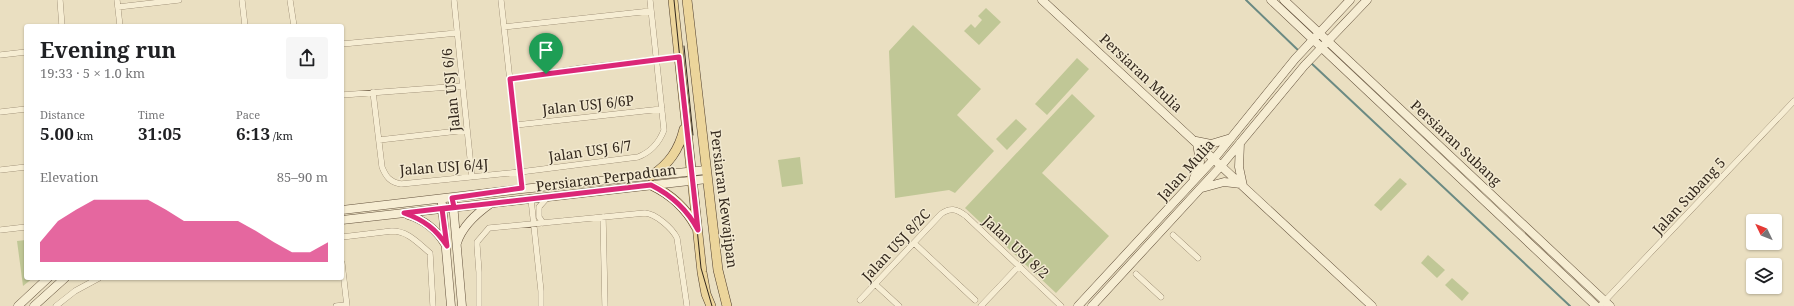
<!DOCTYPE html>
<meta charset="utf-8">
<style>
:root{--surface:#fff;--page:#f6f6f6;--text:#202124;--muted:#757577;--accent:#db2777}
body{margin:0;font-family:"Noto Serif",serif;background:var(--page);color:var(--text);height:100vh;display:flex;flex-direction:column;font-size:15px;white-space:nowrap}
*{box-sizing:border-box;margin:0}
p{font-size:13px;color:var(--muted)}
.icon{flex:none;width:22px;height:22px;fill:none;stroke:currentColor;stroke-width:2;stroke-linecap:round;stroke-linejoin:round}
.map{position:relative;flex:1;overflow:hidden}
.side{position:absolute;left:24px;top:24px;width:320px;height:256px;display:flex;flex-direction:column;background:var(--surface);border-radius:4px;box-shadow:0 1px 3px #0004}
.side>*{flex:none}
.needle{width:26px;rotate:313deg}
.buttons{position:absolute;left:1746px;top:214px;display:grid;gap:8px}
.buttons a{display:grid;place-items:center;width:36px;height:36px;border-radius:4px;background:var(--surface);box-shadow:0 1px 3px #0004;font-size:20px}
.pin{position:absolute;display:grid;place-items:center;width:34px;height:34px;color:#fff;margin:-41px -17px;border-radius:50% 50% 50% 0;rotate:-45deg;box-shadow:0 0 4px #0007}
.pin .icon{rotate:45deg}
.round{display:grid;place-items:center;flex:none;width:42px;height:42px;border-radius:4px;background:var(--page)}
.overview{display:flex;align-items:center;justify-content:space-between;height:68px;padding:0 16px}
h1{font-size:22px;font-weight:700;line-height:30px}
.figures{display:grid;grid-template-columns:repeat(3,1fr);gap:6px;height:68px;padding:4px 16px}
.figures div{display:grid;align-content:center}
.figures b{font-size:17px;font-weight:700}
.figures small{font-size:11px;font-weight:400}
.figures p{font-size:11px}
.chart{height:112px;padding:8px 16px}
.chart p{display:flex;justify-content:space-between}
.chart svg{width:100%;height:72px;margin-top:4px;fill:var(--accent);opacity:.7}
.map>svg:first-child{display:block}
</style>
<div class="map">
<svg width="1794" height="306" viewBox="0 0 1794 306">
<rect width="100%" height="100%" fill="#eadfc1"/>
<path fill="#c0c796" d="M 986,8 L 1001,22 L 979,45 L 964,31 L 971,24 L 975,28 L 982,20 L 978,16 Z
M 913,25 L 981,89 L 957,115 L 994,151 L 955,193 L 949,190 L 895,198 L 889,51 Z
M 1077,58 L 1089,69 L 1047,115 L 1035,104 Z
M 1072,94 L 1095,116 L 1042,173 L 1109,236 L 1056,293 L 965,208 Z
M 1016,119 L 1027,129 L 1007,150 L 996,139 Z
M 800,157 L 803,184 L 782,187 L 778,160 Z
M 1400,178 L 1407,184 L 1381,211 L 1374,205 Z
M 26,240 L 26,278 L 33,278 L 23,286 L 17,241 Z
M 1428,255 L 1445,270 L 1437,278 L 1421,263 Z
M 1452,278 L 1469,293 L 1462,301 L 1445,285 Z"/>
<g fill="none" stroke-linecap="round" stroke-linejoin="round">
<path stroke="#6b8a83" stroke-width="2" d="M 1246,0 L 1300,52
M 1310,62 L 1570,306"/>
<defs>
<path id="street" d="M 60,0 L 62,26
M 117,0 L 120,26
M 242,0 L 245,26
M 290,0 L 294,26
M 454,0 L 472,177
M 501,0 L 522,189
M 118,7 L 179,0
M 504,27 L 651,11
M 342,44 L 457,33
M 0,55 L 26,52
M 510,79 L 582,68 L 679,57
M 373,92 L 382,167 C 386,177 390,182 401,184 L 520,172 L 638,157 C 651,152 659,143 664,130 L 650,0
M 342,95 L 462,86
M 0,112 L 26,109
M 516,125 L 662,109
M 379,140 L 467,130
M 0,170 L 26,167
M 531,199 L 541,291 L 541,306
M 603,217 L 605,306
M 543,223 L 539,217 L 539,207 L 547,198
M 0,230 L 26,227
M 1173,235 L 1198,258
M 342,237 L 392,231 C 408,231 418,243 430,253 L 433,306
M 914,243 L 975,300
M 342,263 L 347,306
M 1136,274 L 1161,297
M 875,284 L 899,306
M 860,300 L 941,214 C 950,207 957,209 966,216 L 1061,306
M 56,306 L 75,291 L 99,278
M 336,306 L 346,305
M 479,306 L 479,272 L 477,245 L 477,242 L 489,228 L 645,213 C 656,214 672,228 677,238 L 687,306
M 981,306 L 1019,266
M 1600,306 L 1794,101"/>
<path id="secondary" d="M 1042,0 L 1372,306
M 1271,0 L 1596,306
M 1284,0 L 1610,306
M 1196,141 L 1211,144 L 1231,138
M 1240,143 L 1239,167 L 1243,186
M 1194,178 L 1200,162 L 1197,143
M 1202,188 L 1224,182 L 1241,184
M 453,203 L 462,306
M 442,204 L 451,306
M 342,210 L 522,189 L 706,170
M 408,215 C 425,220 436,229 445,244
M 342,220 L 707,179
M 457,243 C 462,226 476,214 490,204
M 18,306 L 48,278
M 34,306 L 65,278
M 1078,306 L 1214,159 L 1295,59 L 1350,0
M 1092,306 L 1221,166 L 1304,66 L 1367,0"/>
<path id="primary" d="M 673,0 L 702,272 L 706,294 L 711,306
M 687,0 L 718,270 L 727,306
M 651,176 C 669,164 679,150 684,129
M 651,185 C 670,194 686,208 696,227"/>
</defs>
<use href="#street" stroke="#82715a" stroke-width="6"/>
<use href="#secondary" stroke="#64523d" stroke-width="9"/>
<use href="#primary" stroke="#503f2e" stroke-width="10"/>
<use href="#street" stroke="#f6edd3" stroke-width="5.5"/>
<use href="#secondary" stroke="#f6edd3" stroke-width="8"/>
<use href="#primary" stroke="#ecd59b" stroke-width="9"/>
<path stroke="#33281d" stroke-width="1" d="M 674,0 L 701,268 L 712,306
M 684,46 L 693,135"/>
</g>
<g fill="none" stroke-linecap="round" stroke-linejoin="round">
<defs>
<path id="route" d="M 546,74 L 510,79 L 522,188 L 452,198 L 454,207 L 404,213 C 424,220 436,229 447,246 L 442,209 L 651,185 C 671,195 687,209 698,230 L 679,57 L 546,74"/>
</defs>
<use href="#route" stroke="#fff" stroke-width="8"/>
<use href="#route" stroke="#db2777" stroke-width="5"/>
</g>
<g text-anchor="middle" stroke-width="3" stroke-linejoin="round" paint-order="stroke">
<g font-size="14" fill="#33281d" stroke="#f2e9d0">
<text transform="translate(1141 73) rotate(43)" y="5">Persiaran Mulia</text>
<text transform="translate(451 90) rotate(-96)" y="5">Jalan USJ 6/6</text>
<text transform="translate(588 105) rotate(-6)" y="5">Jalan USJ 6/6P</text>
<text transform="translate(1456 143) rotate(43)" y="5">Persiaran Subang</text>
<text transform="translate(590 151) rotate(-8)" y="5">Jalan USJ 6/7</text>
<text transform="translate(444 167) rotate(-4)" y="5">Jalan USJ 6/4J</text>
<text transform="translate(1186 170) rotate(-48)" y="5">Jalan Mulia</text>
<text transform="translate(606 178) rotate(-7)" y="5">Persiaran Perpaduan</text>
<text transform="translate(1689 196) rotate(-47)" y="5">Jalan Subang 5</text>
<text transform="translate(724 199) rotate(83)" y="5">Persiaran Kewajipan</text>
<text transform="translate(896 245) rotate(-47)" y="5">Jalan USJ 8/2C</text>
<text transform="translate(1016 247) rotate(43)" y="5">Jalan USJ 8/2</text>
</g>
</g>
</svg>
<div class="buttons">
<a><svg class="needle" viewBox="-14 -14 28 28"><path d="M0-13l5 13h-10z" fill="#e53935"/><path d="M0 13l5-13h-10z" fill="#757577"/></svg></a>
<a><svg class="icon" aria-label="layers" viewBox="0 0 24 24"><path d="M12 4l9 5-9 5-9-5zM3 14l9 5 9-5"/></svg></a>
</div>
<div class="pin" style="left:546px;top:74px;background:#1e9e55"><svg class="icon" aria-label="arrive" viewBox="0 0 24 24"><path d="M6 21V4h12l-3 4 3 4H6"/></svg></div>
<section class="side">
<div class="overview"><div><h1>Evening run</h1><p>19:33 · 5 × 1.0 km</p></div><a class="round"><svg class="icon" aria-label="share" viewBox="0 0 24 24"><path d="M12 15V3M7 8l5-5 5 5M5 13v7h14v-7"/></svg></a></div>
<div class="figures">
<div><p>Distance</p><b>5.00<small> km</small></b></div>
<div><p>Time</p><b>31:05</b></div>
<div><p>Pace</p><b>6:13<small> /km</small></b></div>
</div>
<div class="chart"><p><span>Elevation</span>85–90 m</p>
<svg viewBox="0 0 160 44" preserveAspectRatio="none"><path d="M0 44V32L10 19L20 12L30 6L40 6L50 6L60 6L70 12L80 19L90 19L100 19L110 19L120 25L130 32L140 38L150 38L160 32V44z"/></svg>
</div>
</section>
</div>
